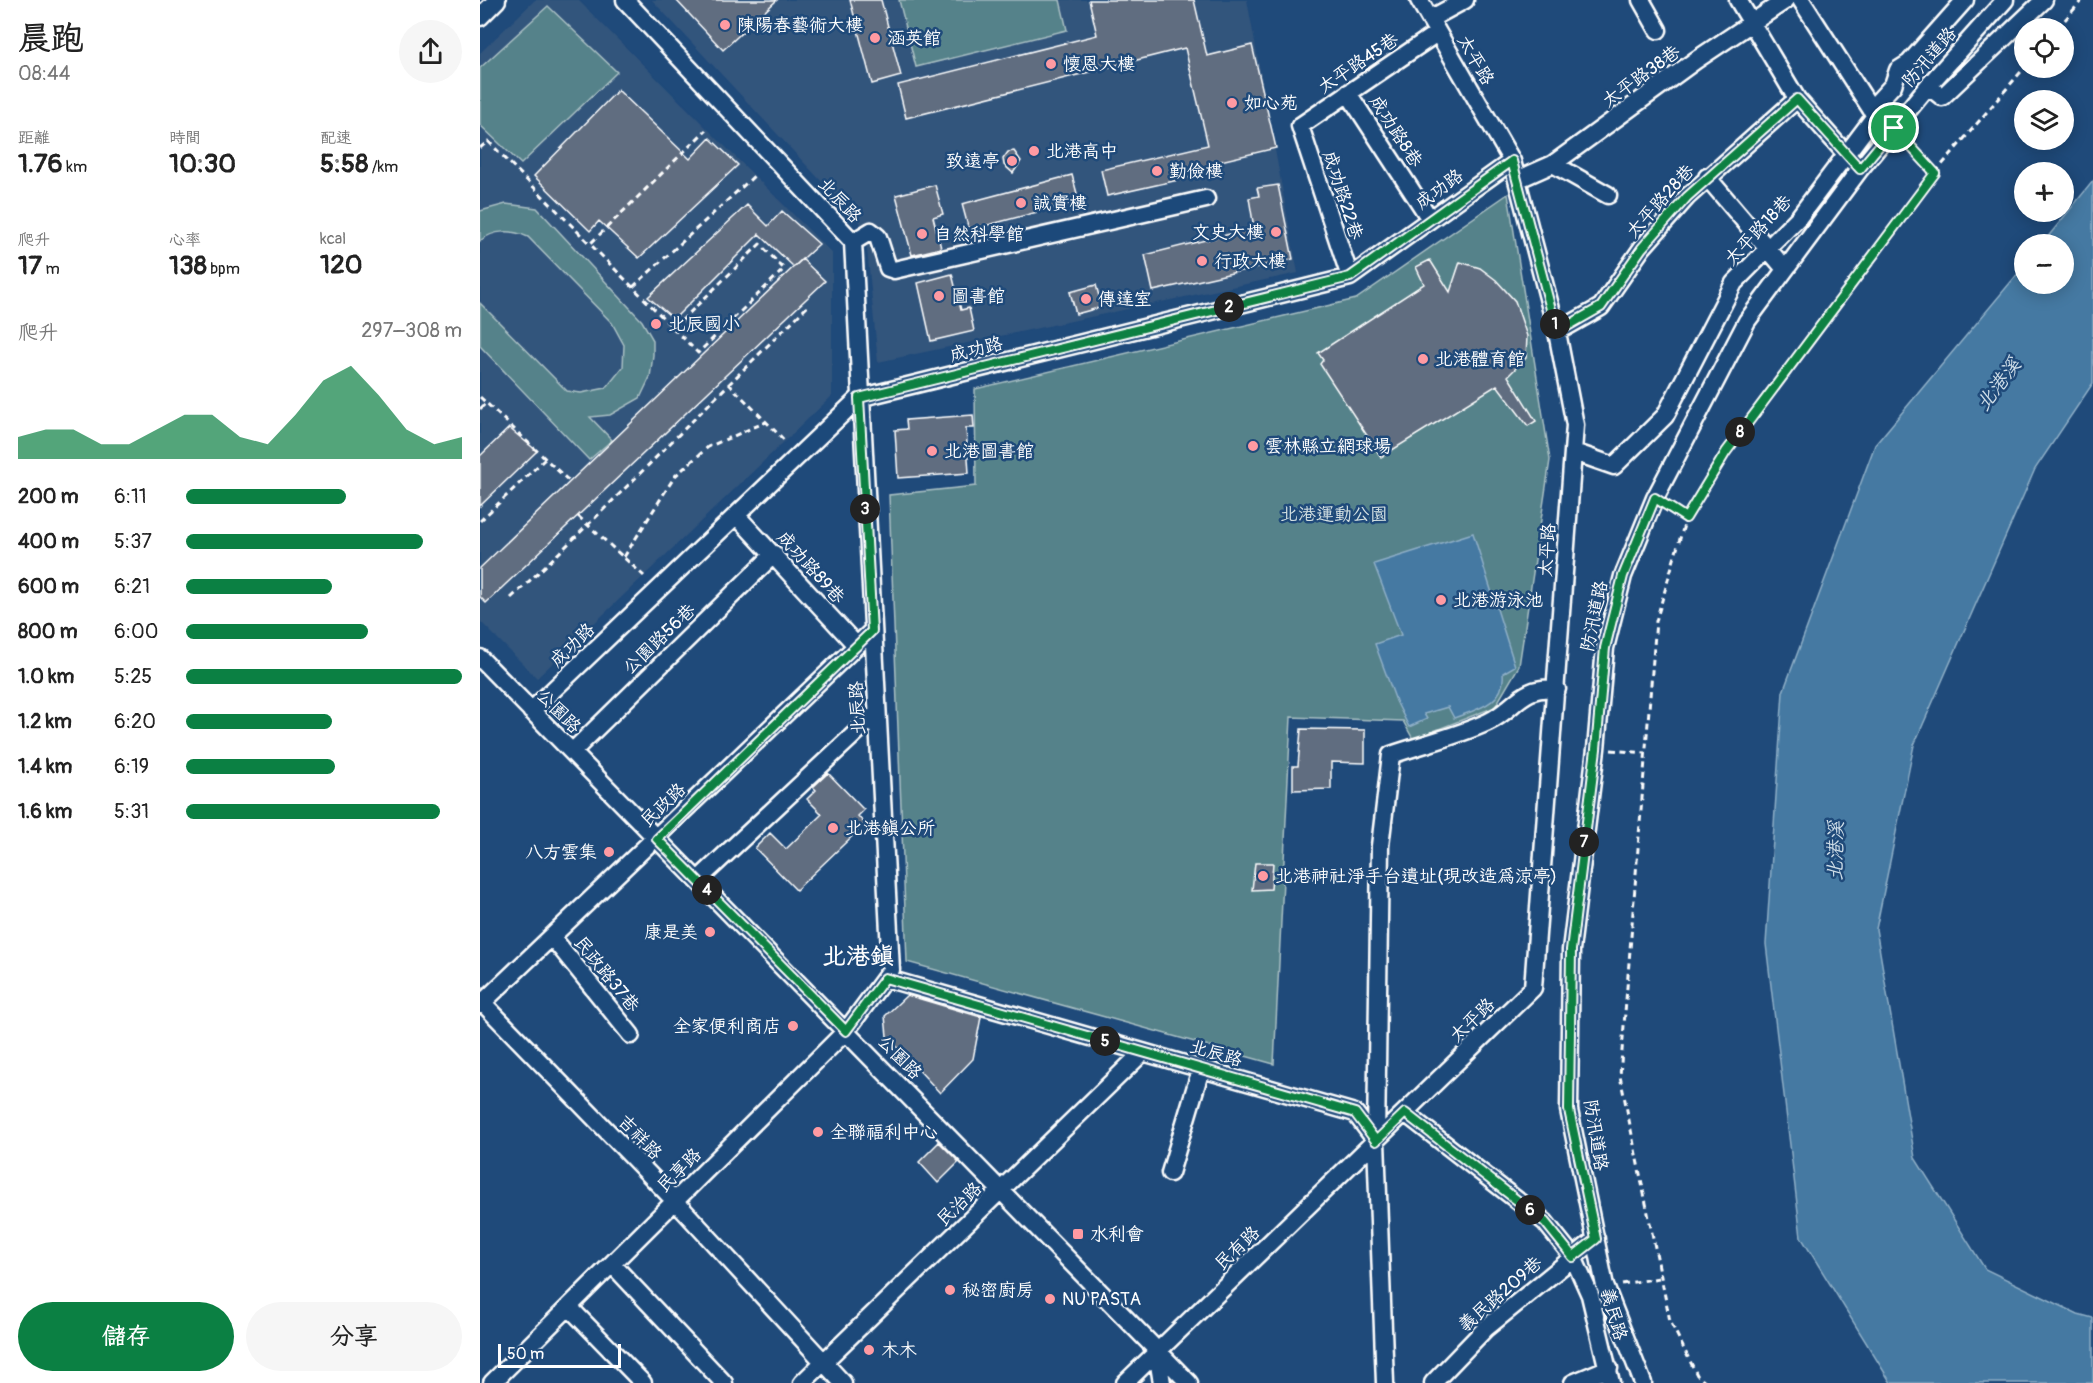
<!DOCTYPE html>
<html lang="zh-TW">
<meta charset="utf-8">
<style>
:root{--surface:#fff;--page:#f6f6f6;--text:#222;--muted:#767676;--accent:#0b8043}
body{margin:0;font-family:Pangolin,"LXGW WenKai TC",sans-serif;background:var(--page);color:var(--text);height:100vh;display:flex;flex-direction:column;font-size:22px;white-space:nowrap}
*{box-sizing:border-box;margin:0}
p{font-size:20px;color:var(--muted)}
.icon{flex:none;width:33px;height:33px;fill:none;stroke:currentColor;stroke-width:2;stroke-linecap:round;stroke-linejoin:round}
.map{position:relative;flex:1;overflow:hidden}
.panel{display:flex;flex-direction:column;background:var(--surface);width:480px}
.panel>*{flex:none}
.fabs{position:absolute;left:1534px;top:18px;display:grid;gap:12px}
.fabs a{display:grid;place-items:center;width:60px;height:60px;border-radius:50%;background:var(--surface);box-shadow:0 3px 15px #0003;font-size:30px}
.scale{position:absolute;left:18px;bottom:15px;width:123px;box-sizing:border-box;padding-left:6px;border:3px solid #fff;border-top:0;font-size:16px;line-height:21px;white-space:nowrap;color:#fff;-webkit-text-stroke:4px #1f4a7a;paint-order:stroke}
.pin{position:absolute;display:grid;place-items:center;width:51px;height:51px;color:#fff;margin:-26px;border:3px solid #fff;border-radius:50%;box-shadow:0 2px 6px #0007}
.km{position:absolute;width:30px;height:30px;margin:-15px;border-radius:50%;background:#222;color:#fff;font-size:16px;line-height:30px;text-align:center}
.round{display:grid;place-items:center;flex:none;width:63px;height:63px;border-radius:32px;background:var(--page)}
.headline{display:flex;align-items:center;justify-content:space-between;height:102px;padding:0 18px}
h1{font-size:33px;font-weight:800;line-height:45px}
.metrics{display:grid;grid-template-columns:repeat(3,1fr);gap:9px;height:102px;padding:6px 18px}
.metrics div{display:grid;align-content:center}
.metrics b{font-size:26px;font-weight:800}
.metrics small{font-size:16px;font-weight:400}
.metrics p{font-size:16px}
.chart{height:168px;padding:12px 18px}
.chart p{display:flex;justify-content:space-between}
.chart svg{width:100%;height:108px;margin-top:6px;fill:var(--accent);opacity:.7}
.action{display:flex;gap:12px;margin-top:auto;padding:12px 18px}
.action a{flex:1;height:69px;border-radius:36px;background:var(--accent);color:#fff;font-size:24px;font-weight:800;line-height:69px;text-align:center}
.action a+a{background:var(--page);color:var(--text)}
ul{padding:0 18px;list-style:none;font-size:20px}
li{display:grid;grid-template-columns:96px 72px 1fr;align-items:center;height:45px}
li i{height:15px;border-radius:8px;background:var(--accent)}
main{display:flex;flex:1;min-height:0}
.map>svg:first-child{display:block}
</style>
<main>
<section class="panel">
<div class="headline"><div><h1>晨跑</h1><p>08:44</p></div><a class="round"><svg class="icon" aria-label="share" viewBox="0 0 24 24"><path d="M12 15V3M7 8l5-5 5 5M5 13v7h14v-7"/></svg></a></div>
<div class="metrics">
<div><p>距離</p><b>1.76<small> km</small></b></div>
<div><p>時間</p><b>10:30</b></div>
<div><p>配速</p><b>5:58<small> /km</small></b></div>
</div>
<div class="metrics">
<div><p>爬升</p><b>17<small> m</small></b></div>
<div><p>心率</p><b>138<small> bpm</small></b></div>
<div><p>kcal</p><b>120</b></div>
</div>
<div class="chart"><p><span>爬升</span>297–308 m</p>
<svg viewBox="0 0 160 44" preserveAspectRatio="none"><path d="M0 44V35L10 32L20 32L30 38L40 38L50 32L60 26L70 26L80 35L90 38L100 26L110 12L120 6L130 18L140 32L150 38L160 35V44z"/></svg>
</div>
<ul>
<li><b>200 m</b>6:11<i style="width:58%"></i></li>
<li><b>400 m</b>5:37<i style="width:86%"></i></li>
<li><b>600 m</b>6:21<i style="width:53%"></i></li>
<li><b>800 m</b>6:00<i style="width:66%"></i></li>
<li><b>1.0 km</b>5:25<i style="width:100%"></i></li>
<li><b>1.2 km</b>6:20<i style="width:53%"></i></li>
<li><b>1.4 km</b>6:19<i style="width:54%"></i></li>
<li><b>1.6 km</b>5:31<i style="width:92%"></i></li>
</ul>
<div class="action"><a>儲存</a><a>分享</a></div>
</section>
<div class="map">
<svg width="1613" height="1383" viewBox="0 0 1613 1383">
<rect width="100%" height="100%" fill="#1f4a7a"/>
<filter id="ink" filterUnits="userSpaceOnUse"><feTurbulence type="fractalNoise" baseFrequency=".0167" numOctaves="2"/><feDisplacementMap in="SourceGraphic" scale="12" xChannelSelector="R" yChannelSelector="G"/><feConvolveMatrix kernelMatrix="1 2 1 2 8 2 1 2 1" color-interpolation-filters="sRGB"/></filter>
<g filter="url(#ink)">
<path fill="#32547c" d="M 55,0 L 98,0 L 352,253 L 352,396 L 57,678 L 0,621 L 0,53 Z
M 172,0 L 767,0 L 818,273 L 398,362 L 385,228 Z"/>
<path fill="#55828a" stroke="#aac0c4" stroke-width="1.5" d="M 419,0 L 580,0 L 587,30 L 436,67 Z
M 68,6 L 137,72 L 41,164 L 0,125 L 0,68 Z
M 1028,194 L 1070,460 L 1039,666 L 1015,707 L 933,739 L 923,721 L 811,717 L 794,1064 L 427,962 L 409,495 L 496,486 L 495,389 L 876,299 Z
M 26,204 L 57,208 L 162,321 L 173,340 L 173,355 L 170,377 L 160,398 L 130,415 L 110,417 L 132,440 L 109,460 L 0,346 L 0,303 L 87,391 L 101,393 L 126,388 L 143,367 L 144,345 L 132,323 L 48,237 C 32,230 14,229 0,241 L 0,211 Z"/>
<path fill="#4579a2" stroke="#8fafc7" stroke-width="1.5" d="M 1613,181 L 1613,383 L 1555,469 L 1434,745 L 1396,929 L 1435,1158 L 1505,1269 L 1598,1314 L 1613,1318 L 1613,1383 L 1411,1383 L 1321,1237 L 1286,944 L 1303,692 L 1395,445 L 1545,265 L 1545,284 L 1584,284 L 1584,244 L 1562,244 Z
M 993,533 L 1035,666 L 1023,673 C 1026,703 998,709 974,718 L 968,707 L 944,714 L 947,719 L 929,727 L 916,701 L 895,644 L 921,635 L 894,564 Z"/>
<path fill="#606d80" stroke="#fff" stroke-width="1.5" d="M 196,0 L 297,0 L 243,50 Z
M 370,0 L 401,0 L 421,76 L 392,84 Z
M 609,0 L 714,0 L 727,56 L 772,45 L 796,148 L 732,163 L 734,172 L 627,196 L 621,170 L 728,145 L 705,48 L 426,118 L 418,85 L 617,35 Z
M 138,90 L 210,159 L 230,138 L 258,165 L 159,258 L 119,221 L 110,231 L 54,176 Z
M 534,151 L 541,161 L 533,173 L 524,165 L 523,159 L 528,152 Z
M 592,175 L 599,201 L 489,230 L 482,204 Z
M 455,185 L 463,214 L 453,217 L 461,248 L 432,255 L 416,195 Z
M 798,185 L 813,259 L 673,291 L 665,255 L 774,228 L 769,198 L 779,196 L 777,188 Z
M 267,205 L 288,226 L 302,211 L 339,244 L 314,267 L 279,234 L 194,319 L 168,297 Z
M 322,259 L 345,281 L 6,603 L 0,597 L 0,568 Z
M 950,260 L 970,292 L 980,262 L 1000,268 L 1016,280 L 1035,301 L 1047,336 L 1046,358 L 1028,376 L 1056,421 L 1048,426 L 1017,385 L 901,457 L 840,364 L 843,360 L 838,353 L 944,284 L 936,267 Z
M 472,274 L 481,310 L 489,308 L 494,331 L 451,341 L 438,283 Z
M 616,285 L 622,307 L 596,314 L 590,292 Z
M 493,415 L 494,428 L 486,428 L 489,473 L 418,478 L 415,430 L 427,429 L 426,420 Z
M 29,428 L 57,451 L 0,506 L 0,456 Z
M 821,729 L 885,730 L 885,763 L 851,762 L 851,789 L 813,790 L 813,766 L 818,766 Z
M 348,773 L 384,810 L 378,816 L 385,824 L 316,890 L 275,848 L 290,833 L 306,849 L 342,814 L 327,799 L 336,790 L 333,787 Z
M 775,863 L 793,863 L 791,889 L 772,890 Z
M 427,995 L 501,1017 L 493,1059 L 460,1093 L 407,1036 L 405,1016 Z
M 459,1142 L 479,1162 L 458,1183 L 439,1162 Z"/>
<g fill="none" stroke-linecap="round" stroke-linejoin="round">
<defs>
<path id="minor" d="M 1161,0 L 1178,30
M 1258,0 L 1317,99 L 1373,162
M 1321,0 L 1391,109
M 0,17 L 17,0
M 950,19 L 985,0
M 1448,86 L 1462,97 L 1564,0
M 868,93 L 950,219
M 1073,164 L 1128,195
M 1227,177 L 1305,269
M 1037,180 L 1073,164 L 1216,60 L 1306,0
M 373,242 L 391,231 L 398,237 L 408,268 L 414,270 L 726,199
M 870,277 L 820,126 L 957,33
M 1077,332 L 1121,307 L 1162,248 L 1207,197 L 1317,99
M 1094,452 L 1134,466 L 1185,416 L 1254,283 L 1319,217 L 1395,116 L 1391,109 L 1413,85 L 1418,70 L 1429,63 L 1485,0
M 256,515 L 376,645
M 0,658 L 709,1383
M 51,711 L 379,398 L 870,277 L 1032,161
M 92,752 L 294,554
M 218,880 L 396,714
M 72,937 L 151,1035
M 405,978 L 875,1113 L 896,1141
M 0,1000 L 195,1201 L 363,1383
M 0,1005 L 392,631
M 925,1113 L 1065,1222 L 1093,1257 L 1110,1295 L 1131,1383
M 690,1173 L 721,1069
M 132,1264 L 244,1383
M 89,1307 L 163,1383
M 677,1352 L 682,1383
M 12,1383 L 366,1031 L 411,970 L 373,242 L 145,0
M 322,1383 L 663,1052
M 645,1383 L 1053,988 L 1095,425 L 1077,332 L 1032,161 L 939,0
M 905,1383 L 896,1141 L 900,846 L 911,755 C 943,744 978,736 1008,722 C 1036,709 1040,685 1077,689
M 953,1383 L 1006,1328 L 1116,1239
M 1093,1383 L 1129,1368
M 1163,1383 L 1125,1286 L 1089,1110 L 1091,950 L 1116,749 L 1125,648 L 1143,576 L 1175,498 L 1267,321 L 1380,169 L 1448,86 L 1525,0"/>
</defs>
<use href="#minor" stroke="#fff" stroke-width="21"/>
<path stroke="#fff" stroke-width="3" stroke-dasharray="6 4.5" stroke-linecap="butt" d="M 1578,28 L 1602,0
M 1423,138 L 1455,173
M 0,148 L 8,141 L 110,244
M 153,287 L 274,176
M 194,328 L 280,244 L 304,269 L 218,353 L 110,244 L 226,130
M 248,383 L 305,441
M 0,397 L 90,482
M 0,409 L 6,403
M 1189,507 L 1206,518
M 98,516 L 164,576
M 0,521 L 65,459
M 144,557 L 195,476 L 228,447 L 286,422
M 31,598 C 133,504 228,403 327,307
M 1131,750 L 1166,753
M 1142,1284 L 1179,1278
M 1226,1383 L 1217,1375 L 1190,1321 L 1140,1076 L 1176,621 L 1206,518 L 1246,452 L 1455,173 L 1545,67"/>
<use href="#minor" stroke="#1f4a7a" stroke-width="16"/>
</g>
</g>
<g fill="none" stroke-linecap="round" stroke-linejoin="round" filter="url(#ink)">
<defs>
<path id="route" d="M 1317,99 L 1380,169 L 1414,128 L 1455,173 L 1246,452 L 1206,518 L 1175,498 L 1143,576 L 1125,648 L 1116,749 L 1091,950 L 1089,1110 L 1116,1239 L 1093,1257 L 1065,1222 L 925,1113 L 896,1141 L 875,1113 L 405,978 L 366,1031 L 177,839 L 392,631 L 379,398 L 870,277 L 1032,161 L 1077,332 L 1121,307 L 1162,248 L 1207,197 Z"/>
</defs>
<use href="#route" stroke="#fff" stroke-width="12"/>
<use href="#route" stroke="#0b8043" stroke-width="8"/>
</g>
<g fill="#ff9aa2" stroke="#1f4a7a" stroke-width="2">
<circle cx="245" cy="25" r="6"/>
<circle cx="395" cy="38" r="6"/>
<circle cx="571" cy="64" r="6"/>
<circle cx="752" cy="103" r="6"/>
<circle cx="554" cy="151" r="6"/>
<circle cx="532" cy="161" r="6"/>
<circle cx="677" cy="171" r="6"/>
<circle cx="541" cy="203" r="6"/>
<circle cx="796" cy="232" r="6"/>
<circle cx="442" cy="234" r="6"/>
<circle cx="722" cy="261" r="6"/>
<circle cx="459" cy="296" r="6"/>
<circle cx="606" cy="299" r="6"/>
<circle cx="176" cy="324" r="6"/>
<circle cx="943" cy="359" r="6"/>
<circle cx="773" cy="446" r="6"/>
<circle cx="452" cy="451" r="6"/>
<circle cx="961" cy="600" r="6"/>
<circle cx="353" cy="828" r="6"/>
<circle cx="129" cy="852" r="6"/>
<circle cx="783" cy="876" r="6"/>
<circle cx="230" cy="932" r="6"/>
<circle cx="313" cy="1026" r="6"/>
<circle cx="338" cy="1132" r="6"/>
<rect x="592" y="1228" width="12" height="12" rx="3"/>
<circle cx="470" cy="1290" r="6"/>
<circle cx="570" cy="1299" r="6"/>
<circle cx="389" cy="1350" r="6"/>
</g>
<g text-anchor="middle" stroke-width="5" stroke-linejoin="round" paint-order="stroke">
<g font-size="18" fill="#fff" stroke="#1f4a7a" text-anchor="start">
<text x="257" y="31">陳陽春藝術大樓</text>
<text x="407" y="44">涵英館</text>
<text x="583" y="70">懷恩大樓</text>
<text x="764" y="109">如心苑</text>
<text x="566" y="157">北港高中</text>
<text x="520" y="167" text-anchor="end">致遠亭</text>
<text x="689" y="177">勤儉樓</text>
<text x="553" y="209">誠實樓</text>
<text x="784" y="238" text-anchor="end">文史大樓</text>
<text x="454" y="240">自然科學館</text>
<text x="734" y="267">行政大樓</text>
<text x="471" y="302">圖書館</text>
<text x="618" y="305">傳達室</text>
<text x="188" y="330">北辰國小</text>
<text x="955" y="365">北港體育館</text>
<text x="785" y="452">雲林縣立網球場</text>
<text x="464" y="457">北港圖書館</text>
<text x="973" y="606">北港游泳池</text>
<text x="365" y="834">北港鎮公所</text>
<text x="117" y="858" text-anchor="end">八方雲集</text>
<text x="795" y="882">北港神社淨手台遺址(現改造為涼亭)</text>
<text x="218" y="938" text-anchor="end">康是美</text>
<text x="301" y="1032" text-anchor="end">全家便利商店</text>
<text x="350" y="1138">全聯福利中心</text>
<text x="610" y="1240">水利會</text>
<text x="482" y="1296">秘密廚房</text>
<text x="582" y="1305">NU PASTA</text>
<text x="401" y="1356">木木</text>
</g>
<g font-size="18" fill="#fff" stroke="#1f4a7a">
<text transform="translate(1449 57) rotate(-49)" y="6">防汛道路</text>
<text transform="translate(996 60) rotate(60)" y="6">太平路</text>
<text transform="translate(878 63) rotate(-34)" y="6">太平路45巷</text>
<text transform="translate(1161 76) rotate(-36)" y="6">太平路38巷</text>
<text transform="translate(916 131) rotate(57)" y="6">成功路8巷</text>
<text transform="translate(959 189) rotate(-36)" y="6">成功路</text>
<text transform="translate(863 195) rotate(72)" y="6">成功路22巷</text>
<text transform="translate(360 200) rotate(47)" y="6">北辰路</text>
<text transform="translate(1180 201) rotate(-48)" y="6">太平路28巷</text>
<text transform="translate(1278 230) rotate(-47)" y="6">太平路18巷</text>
<text transform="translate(496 349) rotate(-14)" y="6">成功路</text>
<text transform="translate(1067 550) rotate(-86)" y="6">太平路</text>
<text transform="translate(331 567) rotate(48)" y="6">成功路89巷</text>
<text transform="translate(1114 616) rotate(-78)" y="6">防汛道路</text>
<text transform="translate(179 639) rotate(-44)" y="6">公園路56巷</text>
<text transform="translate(92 645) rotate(-44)" y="6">成功路</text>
<text transform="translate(377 708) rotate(-93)" y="6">北辰路</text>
<text transform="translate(79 711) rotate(45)" y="6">公園路</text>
<text transform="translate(183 805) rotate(-44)" y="6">民政路</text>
<text transform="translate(127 974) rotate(51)" y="6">民政路37巷</text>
<text transform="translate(992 1020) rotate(-44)" y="6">太平路</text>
<text transform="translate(736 1053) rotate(16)" y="6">北辰路</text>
<text transform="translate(420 1057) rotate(45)" y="6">公園路</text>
<text transform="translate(1116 1135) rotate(81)" y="6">防汛道路</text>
<text transform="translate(160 1137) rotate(46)" y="6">吉祥路</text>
<text transform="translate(199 1170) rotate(-45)" y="6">民享路</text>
<text transform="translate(479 1204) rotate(-44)" y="6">民治路</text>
<text transform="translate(757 1248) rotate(-44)" y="6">民有路</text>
<text transform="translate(1020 1294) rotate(-41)" y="6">義民路209巷</text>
<text transform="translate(1134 1314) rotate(74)" y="6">義民路</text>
</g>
<g font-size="18" fill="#d4e0e2" stroke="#1f4a7a">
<text x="854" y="520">北港運動公園</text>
</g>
<g font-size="20" font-style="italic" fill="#d0dee8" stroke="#1f4a7a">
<text transform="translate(1518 384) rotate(-53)" y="7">北港溪</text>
<text transform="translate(1355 851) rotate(-89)" y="7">北港溪</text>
</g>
<g font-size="24" font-weight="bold" fill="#fff" stroke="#1f4a7a">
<text x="378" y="964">北港鎮</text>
</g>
</g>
</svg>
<div class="fabs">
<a><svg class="icon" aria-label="locate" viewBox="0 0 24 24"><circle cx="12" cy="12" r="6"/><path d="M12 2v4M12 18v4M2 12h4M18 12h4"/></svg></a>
<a><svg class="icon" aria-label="layers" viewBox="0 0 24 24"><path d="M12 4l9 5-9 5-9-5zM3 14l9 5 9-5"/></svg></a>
<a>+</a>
<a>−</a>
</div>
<div class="scale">50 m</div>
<div class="pin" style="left:1414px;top:128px;background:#1e9e55"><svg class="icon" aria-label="arrive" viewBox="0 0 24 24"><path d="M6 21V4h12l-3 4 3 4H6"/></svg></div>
<b class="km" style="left:1075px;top:324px">1</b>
<b class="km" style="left:749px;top:307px">2</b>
<b class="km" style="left:385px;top:509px">3</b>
<b class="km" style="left:227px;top:890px">4</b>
<b class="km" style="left:625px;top:1041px">5</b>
<b class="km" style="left:1050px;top:1210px">6</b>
<b class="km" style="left:1104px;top:842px">7</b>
<b class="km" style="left:1260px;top:432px">8</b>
</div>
</main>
